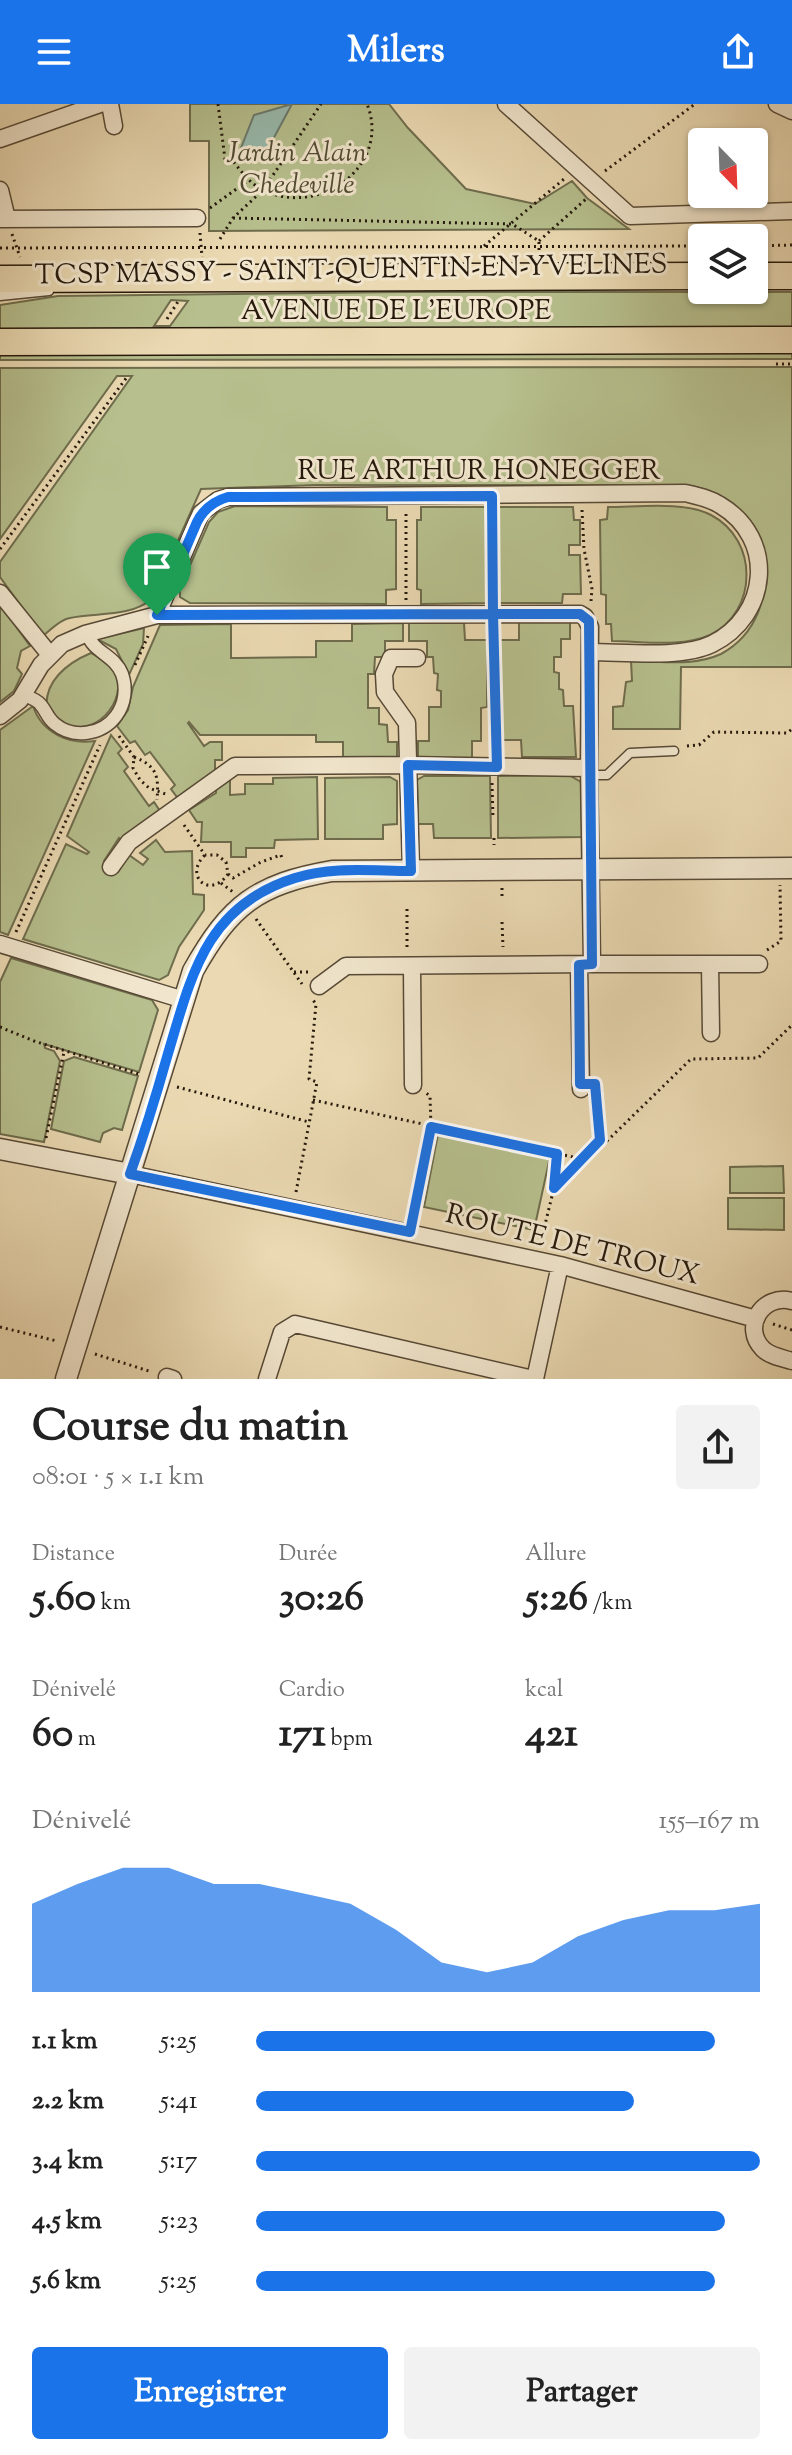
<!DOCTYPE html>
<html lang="fr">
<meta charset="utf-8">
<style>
:root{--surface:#fff;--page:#f2f2f2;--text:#222;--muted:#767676;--accent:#1a73e8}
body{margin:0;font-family:"Sorts Mill Goudy",serif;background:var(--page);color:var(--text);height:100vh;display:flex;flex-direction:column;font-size:30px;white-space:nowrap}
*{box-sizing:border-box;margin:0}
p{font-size:26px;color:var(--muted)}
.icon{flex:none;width:44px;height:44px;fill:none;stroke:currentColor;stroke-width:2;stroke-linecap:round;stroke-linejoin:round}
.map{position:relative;height:1275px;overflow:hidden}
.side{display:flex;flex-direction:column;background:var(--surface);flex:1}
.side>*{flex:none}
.needle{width:52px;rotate:157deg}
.tools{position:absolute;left:688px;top:24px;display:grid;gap:16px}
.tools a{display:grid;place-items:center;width:80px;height:80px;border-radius:8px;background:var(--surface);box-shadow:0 2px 6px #0004;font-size:40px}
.pin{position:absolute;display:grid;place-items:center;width:68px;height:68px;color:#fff;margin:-82px -34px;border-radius:50% 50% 50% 0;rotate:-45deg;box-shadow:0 0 8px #0007}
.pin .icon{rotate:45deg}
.round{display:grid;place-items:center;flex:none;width:84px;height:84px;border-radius:8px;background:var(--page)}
.summary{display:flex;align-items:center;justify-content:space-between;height:136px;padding:0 32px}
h1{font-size:44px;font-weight:700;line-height:60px}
.stats{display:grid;grid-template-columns:repeat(3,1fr);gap:12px;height:136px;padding:8px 32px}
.stats div{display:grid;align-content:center}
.stats b{font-size:40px;font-weight:700}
.stats small{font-size:22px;font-weight:400}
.stats p{font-size:22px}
.chart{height:224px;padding:16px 32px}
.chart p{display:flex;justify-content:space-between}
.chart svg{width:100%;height:144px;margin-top:8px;fill:var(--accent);opacity:.7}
.cta{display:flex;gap:16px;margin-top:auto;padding:16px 32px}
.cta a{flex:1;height:92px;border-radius:8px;background:var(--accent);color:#fff;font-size:32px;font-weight:700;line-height:92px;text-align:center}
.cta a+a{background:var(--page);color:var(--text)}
ul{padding:0 32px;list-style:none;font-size:26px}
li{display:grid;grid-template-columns:128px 96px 1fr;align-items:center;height:60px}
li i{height:20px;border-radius:10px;background:var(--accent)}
header{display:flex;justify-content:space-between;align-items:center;height:104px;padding:0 32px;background:var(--accent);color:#fff;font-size:36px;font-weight:700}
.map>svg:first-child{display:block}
</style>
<header><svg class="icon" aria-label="menu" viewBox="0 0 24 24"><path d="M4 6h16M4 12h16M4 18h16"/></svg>Milers<svg class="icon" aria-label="share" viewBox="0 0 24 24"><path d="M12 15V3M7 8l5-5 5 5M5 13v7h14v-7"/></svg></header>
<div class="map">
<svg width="792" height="1275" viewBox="0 0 792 1275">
<rect width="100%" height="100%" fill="#ead9b2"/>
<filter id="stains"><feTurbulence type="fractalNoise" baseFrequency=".0025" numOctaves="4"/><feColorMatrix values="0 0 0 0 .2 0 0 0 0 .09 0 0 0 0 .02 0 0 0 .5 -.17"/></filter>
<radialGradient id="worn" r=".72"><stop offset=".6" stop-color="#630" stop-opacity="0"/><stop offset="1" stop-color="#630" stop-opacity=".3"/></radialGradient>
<path fill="#b6bf8d" stroke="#6e6c4c" stroke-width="2" fill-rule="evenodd" d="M 190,0 L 389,0 L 408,24 L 466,85 L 535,100 L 572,77 L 587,94 L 629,125 L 209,127 L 209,37 L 190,37 Z
M 402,188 L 792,188 L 792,229 L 0,231 L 0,201 L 58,192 ZM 171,196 L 188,197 L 170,222 L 154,222 Z
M 792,246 L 792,255 L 0,256 L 0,248 Z
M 792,263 L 792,563 L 681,563 L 680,625 L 613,625 L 613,603 L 623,602 L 626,578 L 632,577 L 631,557 C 663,557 692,563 721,550 C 792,512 775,389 683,381 L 315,381 L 201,385 L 152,495 C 129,514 96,508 70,514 C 61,515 50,526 43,532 L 0,473 L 0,458 L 132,272 L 117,272 L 0,435 L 0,264 Z
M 235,402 L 387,403 L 387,416 L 396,416 L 396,485 L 386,486 L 386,500 L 190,499 L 180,493 L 180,484 L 209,418 L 218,408 Z
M 421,403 L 491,403 L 491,499 L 421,500 L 421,486 L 417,485 L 417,416 L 421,416 Z
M 498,403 L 573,403 L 574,416 L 580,416 L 580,441 L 569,441 L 569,451 L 580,451 L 581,490 L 563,490 L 562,499 L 497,499 Z
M 608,403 C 638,403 685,397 711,411 C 759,436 758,508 710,531 C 681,544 642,537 612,537 L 611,520 L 606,520 L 606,491 L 601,490 L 600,416 L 607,415 Z
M 0,500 L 30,542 L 21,547 L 17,564 L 22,570 L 14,587 L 0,598 Z
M 570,517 L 570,535 L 561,535 L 561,553 L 554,553 L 554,568 L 559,569 L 559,585 L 563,586 L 564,602 L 573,602 L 576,653 L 522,653 L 521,636 L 500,636 L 498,536 L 519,536 L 519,518 Z
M 403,519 L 403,537 L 385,537 L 385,553 L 375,553 L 374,570 L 368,570 L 368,604 L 379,604 L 379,620 L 387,621 L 388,638 L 397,638 L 397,654 L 343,655 L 343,638 L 316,638 L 316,631 L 200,631 L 189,618 L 188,619 L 204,642 L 210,638 L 222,638 L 222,656 L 215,656 L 215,671 L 180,697 L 171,685 L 175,681 L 150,648 L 145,651 L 135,637 L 130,639 L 117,622 L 128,606 L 133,583 L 160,521 L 231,520 L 231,554 L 237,554 L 316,553 L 316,537 L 352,537 L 352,520 Z
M 409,519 L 464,519 L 465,536 L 487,536 L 487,603 L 481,604 L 481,637 L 472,637 L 472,654 L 418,654 L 418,637 L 429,637 L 429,603 L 441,603 L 441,587 L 437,586 L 438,570 L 434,569 L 433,553 L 427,553 L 427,537 L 409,537 Z
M 144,524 L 143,540 L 129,571 L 116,545 L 97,535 Z
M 91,549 C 98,553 107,556 112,563 C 132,591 99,633 67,621 C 59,618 53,612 47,606 C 43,578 67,559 91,549 Z
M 33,602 C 42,629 69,641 95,637 L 8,831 L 0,828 L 0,626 Z
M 111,631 L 122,645 L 118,649 L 128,663 L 124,667 L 149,702 L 154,698 L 162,710 L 125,738 L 119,734 L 104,757 L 118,768 L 129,751 L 143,761 L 148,755 L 140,749 L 156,736 L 165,748 L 192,747 L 193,790 L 204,791 L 204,806 L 179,843 L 168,871 L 159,876 L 23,835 L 66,740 L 87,750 L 89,748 L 67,732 Z
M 569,671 L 581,678 L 582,733 L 498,734 L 498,672 Z
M 424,672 L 490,672 L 491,734 L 434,734 L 433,720 L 418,720 L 417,676 Z
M 317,673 L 318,735 L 275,736 L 274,744 L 246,744 L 246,753 L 231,753 L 231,738 L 201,738 L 202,718 L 197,718 L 189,706 L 216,689 L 216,685 L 230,675 L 230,691 L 245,690 L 245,680 L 273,680 L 273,674 Z
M 390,673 L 397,677 L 397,720 L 383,721 L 383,735 L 325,735 L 325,674 Z
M 11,854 L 152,896 L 158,906 L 139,968 L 44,940 L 45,944 L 54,947 L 60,957 L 44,1038 L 0,1030 L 0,878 Z
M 74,953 L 138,972 L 122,1026 L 114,1024 L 103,1029 L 100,1038 L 51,1025 L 64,957 Z
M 438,1030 L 550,1053 L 534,1126 L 424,1103 Z
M 783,1062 L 784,1089 L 730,1089 L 730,1063 Z
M 728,1094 L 784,1094 L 784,1126 L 728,1125 Z"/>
<path fill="#98baad" stroke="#6a7a6d" stroke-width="2" d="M 292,0 L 264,52 L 241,44 L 254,11 Z"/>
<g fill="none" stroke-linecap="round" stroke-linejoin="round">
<defs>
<path id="service" d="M 0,192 L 49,187
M 589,671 L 607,671 L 630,649 L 674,647"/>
<path id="pedestrian" d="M 24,591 C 29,593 37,596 40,600 C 46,606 47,614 55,620 C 73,635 102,631 116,612 C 125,600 127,584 122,570 C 114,550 93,549 87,529"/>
<path id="minor" d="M 110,0 L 114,22
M 506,0 L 630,112 L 792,107
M 777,0 L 792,7
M 0,35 L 100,0
M 0,86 L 7,115
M 0,115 L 197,114
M 0,489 L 50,551
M 157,511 L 201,409 L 218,396 L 228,393 L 685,389 C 698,392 709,394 720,401 C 777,435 769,512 712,540 C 681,555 625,548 590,548
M 0,612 L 20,596 L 41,561 L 62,540 L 85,530 L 157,511 L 580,510 L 585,513 L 590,523 L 589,664 L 592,860 L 759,860
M 111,763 L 129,738 L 235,662 L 408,661 L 589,664
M 411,767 L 407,619 L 385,588 L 384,570 L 391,554 L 417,554
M 0,840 L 184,896
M 710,860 L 711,929
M 579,861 L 581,985
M 412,862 L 413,981
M 319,882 L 346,862 L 592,860
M 130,1070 L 560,1161 L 756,1215
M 792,1197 C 763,1189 741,1223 763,1245 C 770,1252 782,1254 792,1257
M 167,1273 L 173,1275
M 267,1275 L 282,1228 L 295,1220 L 533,1275
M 535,1275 L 560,1161"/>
<path id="tertiary" d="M 0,1045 L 130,1070
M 66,1275 L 193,867 C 230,801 257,780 332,767 L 792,764"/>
<path id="primary" d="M 754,172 L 792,172
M 0,175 L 702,172
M 0,238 L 792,236"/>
</defs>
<use href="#service" stroke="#574936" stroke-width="11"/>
<use href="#pedestrian" stroke="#574936" stroke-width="15"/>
<use href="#minor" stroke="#574936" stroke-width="19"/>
<use href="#tertiary" stroke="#574936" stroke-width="23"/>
<use href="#primary" stroke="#26190c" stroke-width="29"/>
<path stroke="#26190c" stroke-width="3" stroke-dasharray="2 4" stroke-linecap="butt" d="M 218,0 L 225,55 L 230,54 C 240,65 248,78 261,85 C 318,115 392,62 367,0
M 605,67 L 695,0
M 210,104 L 249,76
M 233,114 L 512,120 L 539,137 L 539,150
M 200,129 L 202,153
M 12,130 L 20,153
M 220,135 L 233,114 L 263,86 L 321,0
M 539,137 L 586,95
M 484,142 L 564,75
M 754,142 L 792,141
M 0,144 L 702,142
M 167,215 L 179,196
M 776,260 L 792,260
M 582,406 L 584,445 L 592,485 L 591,497
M 492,408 L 493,492
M 0,445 L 127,273
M 406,496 L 406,408
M 493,528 L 497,644
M 135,561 L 148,532
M 119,632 L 134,653 L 133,664 L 140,676 L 149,684 L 168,691
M 687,642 L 699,641 L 714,628 L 787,629 L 792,625
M 134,653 C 157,662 159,672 157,696
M 492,679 L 493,715
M 184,721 L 205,751 L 217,751 L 226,758 L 228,770 C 210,796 183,772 205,751
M 494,734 L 494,741
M 228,770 L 233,774 L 261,758 L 281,751 L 282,755
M 221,779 L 233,788
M 502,784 L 502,792
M 407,805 L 407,846
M 256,815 L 302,880
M 502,818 L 503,843
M 16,828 L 100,641
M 767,846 L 781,837 L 780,781
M 294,868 L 310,868
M 0,923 L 34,937 L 142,971
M 177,983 L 309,1018
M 596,992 L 600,1036
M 313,996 L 582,1055
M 46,1034 L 64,948
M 554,1082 L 557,1050
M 296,1088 L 317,978 L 309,975 L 316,900 L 313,896
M 413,1114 L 431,1023 L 430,992 L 426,989
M 540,1141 L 554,1084 L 600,1036 L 607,1037 L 691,955 L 758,954 L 792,921
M 773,1220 L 792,1226
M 0,1223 L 57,1237
M 95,1250 L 152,1268"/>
<use href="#service" stroke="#f1e6cd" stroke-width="8"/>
<use href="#pedestrian" stroke="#f1e6cd" stroke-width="12"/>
<use href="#minor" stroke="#f1e6cd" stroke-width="16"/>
<use href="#tertiary" stroke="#f1e6cd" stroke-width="20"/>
<use href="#primary" stroke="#ead9b2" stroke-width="26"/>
</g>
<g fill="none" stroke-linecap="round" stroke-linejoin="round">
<defs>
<path id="route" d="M 157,511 L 493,510 L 497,663 L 408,661 L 411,767 C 373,767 332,762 295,774 C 205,802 191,873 167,953 C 156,992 144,1031 130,1070 L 410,1128 L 431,1023 L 557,1050 L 554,1084 L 600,1036 L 595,980 L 580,980 L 579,861 L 592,860 L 589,517 L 580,510 L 493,510 L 492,392 L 228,393 C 214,397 204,404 197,418 L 157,511"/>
</defs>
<use href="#route" stroke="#fff" stroke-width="16"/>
<use href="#route" stroke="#1a73e8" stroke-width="10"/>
</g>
<g text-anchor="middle" stroke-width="6" stroke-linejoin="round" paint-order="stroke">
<g font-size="28" font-style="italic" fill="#514b33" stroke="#f1e6cd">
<text x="297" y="57">Jardin Alain<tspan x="297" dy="32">Chedeville</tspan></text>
</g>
<g font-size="28" fill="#26190c" stroke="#f1e6cd">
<text transform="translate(351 164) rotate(-1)" y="10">TCSP MASSY - SAINT-QUENTIN-EN-YVELINES</text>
<text x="396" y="215">AVENUE DE L'EUROPE</text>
<text x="479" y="375">RUE ARTHUR HONEGGER</text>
<text transform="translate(573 1139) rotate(14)" y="10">ROUTE DE TROUX</text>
</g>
</g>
<rect width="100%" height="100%" filter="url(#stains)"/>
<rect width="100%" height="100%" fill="url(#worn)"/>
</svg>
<div class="tools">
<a><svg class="needle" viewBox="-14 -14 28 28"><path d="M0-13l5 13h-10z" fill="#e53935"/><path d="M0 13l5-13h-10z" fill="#767676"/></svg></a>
<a><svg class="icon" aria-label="layers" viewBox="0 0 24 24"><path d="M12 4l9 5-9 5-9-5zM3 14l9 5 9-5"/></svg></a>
</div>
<div class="pin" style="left:157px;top:511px;background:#1e9e55"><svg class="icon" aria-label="arrive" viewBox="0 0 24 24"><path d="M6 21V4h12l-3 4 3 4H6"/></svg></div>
</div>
<section class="side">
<div class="summary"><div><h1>Course du matin</h1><p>08:01 · 5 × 1.1 km</p></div><a class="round"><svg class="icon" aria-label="share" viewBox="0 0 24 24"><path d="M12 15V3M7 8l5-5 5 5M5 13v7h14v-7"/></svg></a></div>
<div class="stats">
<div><p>Distance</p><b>5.60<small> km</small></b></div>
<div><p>Durée</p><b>30:26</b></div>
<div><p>Allure</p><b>5:26<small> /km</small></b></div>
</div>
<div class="stats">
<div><p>Dénivelé</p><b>60<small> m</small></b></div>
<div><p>Cardio</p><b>171<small> bpm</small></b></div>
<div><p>kcal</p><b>421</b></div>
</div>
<div class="chart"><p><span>Dénivelé</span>155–167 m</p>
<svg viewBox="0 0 160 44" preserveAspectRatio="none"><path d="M0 44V17L10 11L20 6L30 6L40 11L50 11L60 14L70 17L80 25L90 35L100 38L110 35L120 27L130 22L140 19L150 19L160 17V44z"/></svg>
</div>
<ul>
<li><b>1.1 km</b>5:25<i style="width:91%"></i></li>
<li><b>2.2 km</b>5:41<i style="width:75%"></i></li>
<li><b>3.4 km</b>5:17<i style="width:100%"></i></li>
<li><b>4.5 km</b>5:23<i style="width:93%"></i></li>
<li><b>5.6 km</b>5:25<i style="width:91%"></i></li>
</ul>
<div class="cta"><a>Enregistrer</a><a>Partager</a></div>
</section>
